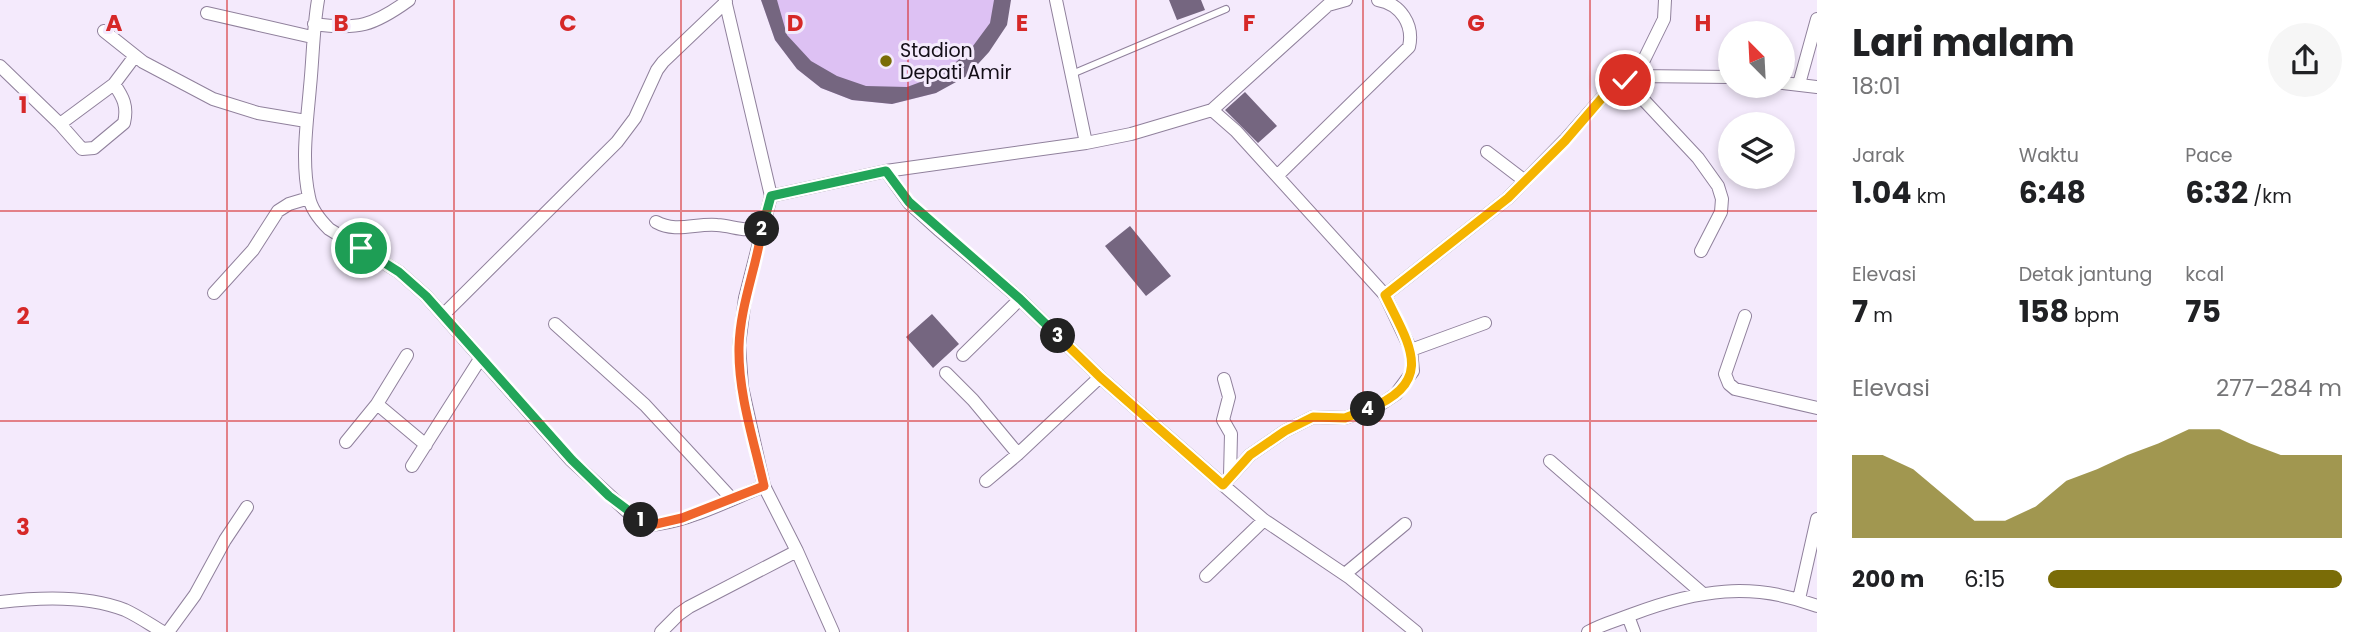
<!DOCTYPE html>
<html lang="id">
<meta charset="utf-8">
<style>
:root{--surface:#fff;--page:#f6f6f6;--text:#202124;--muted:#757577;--accent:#7a6c07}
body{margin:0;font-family:Poppins,sans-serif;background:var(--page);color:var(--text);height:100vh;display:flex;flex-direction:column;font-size:26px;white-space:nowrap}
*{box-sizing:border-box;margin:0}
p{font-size:23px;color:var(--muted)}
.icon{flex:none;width:38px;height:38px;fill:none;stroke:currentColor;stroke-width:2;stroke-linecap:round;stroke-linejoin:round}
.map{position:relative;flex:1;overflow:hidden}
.panel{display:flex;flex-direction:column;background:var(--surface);width:560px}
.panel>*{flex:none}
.needle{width:46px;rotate:336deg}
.controls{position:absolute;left:1718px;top:21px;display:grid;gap:14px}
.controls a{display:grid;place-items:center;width:77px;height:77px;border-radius:50%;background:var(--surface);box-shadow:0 4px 10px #0003;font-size:35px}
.pin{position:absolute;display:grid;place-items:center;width:60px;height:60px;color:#fff;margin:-30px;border:4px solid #fff;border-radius:50%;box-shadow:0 2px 7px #0007}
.km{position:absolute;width:35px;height:35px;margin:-18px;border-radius:50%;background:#222;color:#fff;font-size:19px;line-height:35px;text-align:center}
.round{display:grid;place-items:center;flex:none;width:74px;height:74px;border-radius:37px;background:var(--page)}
.headline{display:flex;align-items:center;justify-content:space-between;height:119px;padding:0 35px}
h1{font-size:38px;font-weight:700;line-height:52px}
.stats{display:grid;grid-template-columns:repeat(3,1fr);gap:10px;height:119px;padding:7px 35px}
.stats div{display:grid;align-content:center}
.stats b{font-size:30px;font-weight:700}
.stats small{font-size:19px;font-weight:400}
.stats p{font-size:19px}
.chart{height:196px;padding:14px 35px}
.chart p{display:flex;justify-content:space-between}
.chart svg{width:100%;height:126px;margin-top:7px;fill:var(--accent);opacity:.7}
ul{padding:0 35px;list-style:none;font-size:23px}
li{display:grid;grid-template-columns:112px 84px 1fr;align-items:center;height:52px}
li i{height:18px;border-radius:9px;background:var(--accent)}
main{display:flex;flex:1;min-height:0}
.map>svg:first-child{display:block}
</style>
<main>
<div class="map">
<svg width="1817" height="632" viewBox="0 0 1817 632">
<rect width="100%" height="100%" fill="#f4eafc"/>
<path fill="#ddc1f3" d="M 761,0 L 1011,0 L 936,93 L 892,104 L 852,100 L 821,88 L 797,69 L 775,40 Z"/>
<path fill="#756680" d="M 761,0 L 777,0 L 787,35 L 811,61 L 837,76 L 866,86 L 907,87 L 942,74 L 970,50 L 990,23 L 994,0 L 1011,0 L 1007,25 L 989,52 L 967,76 L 936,93 L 892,104 L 852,100 L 821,88 L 797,69 L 775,40 Z
M 1169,0 L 1201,0 L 1205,10 L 1177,20 Z
M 1245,92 L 1277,126 L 1258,143 L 1225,110 Z
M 1130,226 L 1171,276 L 1146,296 L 1105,246 Z
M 932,314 L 959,344 L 933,368 L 906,337 Z"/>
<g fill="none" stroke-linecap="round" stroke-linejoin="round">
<defs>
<path id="lane" d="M 1072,74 L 1226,9"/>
<path id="street" d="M 318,0 C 313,29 313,58 310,87 C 307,123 301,161 309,197 C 311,209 320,220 329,229 L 399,272 L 426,296 L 571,460 L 632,516 C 640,520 649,525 658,524 C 691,520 734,498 764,486
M 725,0 L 771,196 L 886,171 L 909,203 L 940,231 L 1020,299 L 1100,377 L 1230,491 L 1264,520 L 1350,578 L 1416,632
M 207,13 L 312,37
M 314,24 C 358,30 373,26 409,0
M 104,31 L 143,62 L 213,99 L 258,113 L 306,121
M 0,66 L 60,124 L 82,149 L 94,148 L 124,123 C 128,106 123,97 114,84
M 1636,76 L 1664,19 L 1665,0
M 1625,80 L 1698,158 L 1718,186 L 1722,199 L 1721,212 L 1701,251
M 1783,83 L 1817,87
M 1799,84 L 1817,19
M 1212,110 L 1236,131 L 1385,295 L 1411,350 L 1413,371 L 1396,394 L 1378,406 L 1345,418 L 1313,417 L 1285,431 L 1250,455 L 1223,485
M 60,124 L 114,84 L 135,56
M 1086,143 L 1131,134 L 1212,110 L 1328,5 L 1346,0
M 1487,152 L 1525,181
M 886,171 L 1086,143 L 1056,0
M 1277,176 L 1409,47 C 1414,25 1401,4 1378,0
M 771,196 L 745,298 L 739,345 L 742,387 L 764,486 L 797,551 L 833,632
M 656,222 C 676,233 696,223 717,225 C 734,226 745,233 762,227
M 214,293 L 253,250 L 278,211 L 289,204 L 309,198
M 1385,295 L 1508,198 L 1565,140 L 1608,91 L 1618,83 L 1636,76 L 1731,77
M 443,315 L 617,142 L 635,118 L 657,70 L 663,62 L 726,2
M 1745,316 L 1725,374 L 1729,384 L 1735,389 L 1817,408
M 555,324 L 645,405 L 732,499
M 1411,350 L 1485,323
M 407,355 L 377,404 L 426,445
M 963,355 L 1020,299
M 946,373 L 973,400 L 1018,454
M 1224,379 L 1229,397 L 1223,420 L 1231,434 L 1230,476
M 346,442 L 377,404
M 1550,461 L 1702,593
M 412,466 L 480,359
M 986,481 L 1018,454 L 1100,377
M 1345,574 L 1405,524
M 1206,576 L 1264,520
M 1799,599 L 1817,519
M 0,602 C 40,597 87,595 125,610 C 138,616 151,625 163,632
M 1628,616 L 1634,632
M 168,632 L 195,595 L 225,540 L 247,507
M 661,632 L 679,614 L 689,607 L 797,551
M 1588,632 C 1602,624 1618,620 1633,614 C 1697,590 1752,581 1817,606"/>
</defs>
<use href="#lane" stroke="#90819c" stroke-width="8"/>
<use href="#street" stroke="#90819c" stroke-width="14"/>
<use href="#lane" stroke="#fff" stroke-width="6"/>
<use href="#street" stroke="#fff" stroke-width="12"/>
</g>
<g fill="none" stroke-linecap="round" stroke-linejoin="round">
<defs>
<path id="split-1" d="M 361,248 L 399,272 L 426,296 L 572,460 L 609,496 L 641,520"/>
<path id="split-2" d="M 641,520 L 656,524 L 682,518 L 764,486 C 754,441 738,394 739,347 C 740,306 756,269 762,229"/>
<path id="split-3" d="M 762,229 L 771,196 L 886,171 L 909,202 L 1020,299 L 1058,336"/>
<path id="split-4" d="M 1058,336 L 1100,377 L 1223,485 L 1250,455 L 1285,431 L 1313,417 L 1345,418 L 1368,409"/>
<path id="split-5" d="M 1368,409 C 1438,382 1408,343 1385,295 L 1508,198 L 1565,141 L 1608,91 L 1625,80"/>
</defs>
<use href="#split-1" stroke="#fff" stroke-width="14"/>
<use href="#split-2" stroke="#fff" stroke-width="14"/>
<use href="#split-3" stroke="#fff" stroke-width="14"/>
<use href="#split-4" stroke="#fff" stroke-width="14"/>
<use href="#split-5" stroke="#fff" stroke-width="14"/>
<use href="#split-1" stroke="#22a559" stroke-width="9"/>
<use href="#split-2" stroke="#f0652b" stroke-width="9"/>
<use href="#split-3" stroke="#22a559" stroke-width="9"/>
<use href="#split-4" stroke="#f5b400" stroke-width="9"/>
<use href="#split-5" stroke="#f5b400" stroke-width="9"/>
</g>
<path fill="none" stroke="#d62828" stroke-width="2" stroke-opacity="0.55" d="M 227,0 L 227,632M 454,0 L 454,632M 681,0 L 681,632M 908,0 L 908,632M 1136,0 L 1136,632M 1363,0 L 1363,632M 1590,0 L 1590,632M 0,211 L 1817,211M 0,421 L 1817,421"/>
<circle fill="#7a6c07" stroke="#f4eafc" stroke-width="2.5" cx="886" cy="61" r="7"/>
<g text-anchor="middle" stroke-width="6" stroke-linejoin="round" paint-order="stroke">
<g font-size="19" fill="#130e17" stroke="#f4eafc" text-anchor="start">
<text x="900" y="57">Stadion<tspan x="900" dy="22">Depati Amir</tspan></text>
</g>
</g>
<g font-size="23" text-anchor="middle" font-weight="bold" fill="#d62828" stroke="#f4eafc" stroke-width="6" stroke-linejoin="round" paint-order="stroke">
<text x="114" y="31">A</text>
<text x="341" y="31">B</text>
<text x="568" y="31">C</text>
<text x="795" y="31">D</text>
<text x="1022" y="31">E</text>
<text x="1249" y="31">F</text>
<text x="1476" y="31">G</text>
<text x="1703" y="31">H</text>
<text x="23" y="113">1</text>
<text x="23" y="324">2</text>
<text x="23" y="535">3</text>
</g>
</svg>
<div class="controls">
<a><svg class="needle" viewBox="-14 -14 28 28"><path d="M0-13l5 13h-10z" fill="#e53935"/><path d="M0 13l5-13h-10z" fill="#757577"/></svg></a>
<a><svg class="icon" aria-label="layers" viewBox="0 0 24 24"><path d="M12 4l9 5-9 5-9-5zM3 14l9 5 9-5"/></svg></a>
</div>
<div class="pin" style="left:361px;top:248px;background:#1e9e55"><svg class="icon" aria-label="arrive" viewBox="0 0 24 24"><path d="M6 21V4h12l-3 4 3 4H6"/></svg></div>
<div class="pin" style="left:1625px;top:80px;background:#d93025"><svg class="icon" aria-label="check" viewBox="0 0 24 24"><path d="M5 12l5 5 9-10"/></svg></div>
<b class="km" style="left:641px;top:520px">1</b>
<b class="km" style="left:762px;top:229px">2</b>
<b class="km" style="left:1058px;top:336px">3</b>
<b class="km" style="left:1368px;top:409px">4</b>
</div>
<section class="panel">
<div class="headline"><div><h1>Lari malam</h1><p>18:01</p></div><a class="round"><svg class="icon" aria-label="share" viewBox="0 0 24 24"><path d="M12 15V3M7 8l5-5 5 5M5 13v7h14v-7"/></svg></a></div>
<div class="stats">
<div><p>Jarak</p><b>1.04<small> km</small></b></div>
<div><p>Waktu</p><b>6:48</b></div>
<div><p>Pace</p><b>6:32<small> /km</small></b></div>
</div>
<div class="stats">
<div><p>Elevasi</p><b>7<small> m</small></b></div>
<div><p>Detak jantung</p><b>158<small> bpm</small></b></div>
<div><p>kcal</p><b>75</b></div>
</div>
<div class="chart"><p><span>Elevasi</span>277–284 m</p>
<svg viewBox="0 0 160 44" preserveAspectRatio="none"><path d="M0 44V15L10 15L20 20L30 29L40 38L50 38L60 33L70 24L80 20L90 15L100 11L110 6L120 6L130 11L140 15L150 15L160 15V44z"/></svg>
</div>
<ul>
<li><b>200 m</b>6:15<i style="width:100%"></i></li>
</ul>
</section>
</main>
